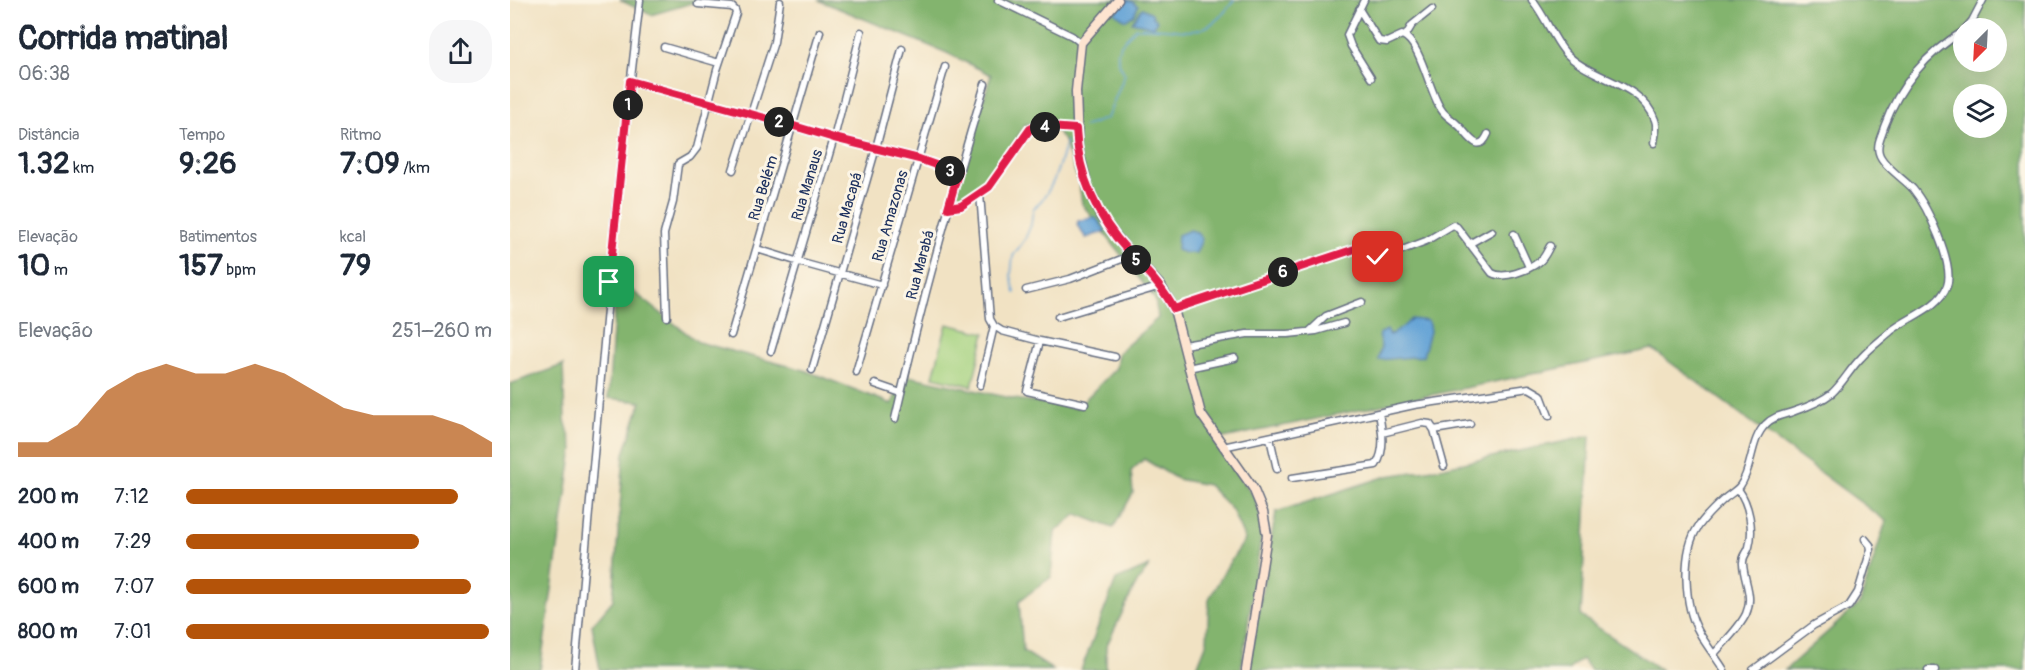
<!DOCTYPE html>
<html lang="pt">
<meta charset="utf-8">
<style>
:root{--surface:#fff;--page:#f6f6f7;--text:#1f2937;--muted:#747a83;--accent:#b45309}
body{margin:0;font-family:Pangolin,sans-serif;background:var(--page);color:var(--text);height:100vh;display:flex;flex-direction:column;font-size:22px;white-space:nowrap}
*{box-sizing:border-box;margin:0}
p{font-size:20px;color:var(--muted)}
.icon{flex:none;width:33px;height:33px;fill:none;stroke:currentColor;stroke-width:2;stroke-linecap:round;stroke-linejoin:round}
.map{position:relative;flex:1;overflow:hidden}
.details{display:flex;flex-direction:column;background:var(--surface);width:510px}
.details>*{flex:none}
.needle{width:39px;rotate:204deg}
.controls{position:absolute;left:1443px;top:18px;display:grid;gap:12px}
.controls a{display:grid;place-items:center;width:54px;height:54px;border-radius:50%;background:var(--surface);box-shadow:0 6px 24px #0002;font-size:30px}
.pin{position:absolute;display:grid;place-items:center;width:51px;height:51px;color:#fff;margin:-26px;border-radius:12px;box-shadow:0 3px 9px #0006}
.km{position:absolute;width:30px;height:30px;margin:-15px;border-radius:50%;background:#222;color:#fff;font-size:16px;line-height:30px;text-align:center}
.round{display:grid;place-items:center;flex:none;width:63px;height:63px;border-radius:24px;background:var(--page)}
.overview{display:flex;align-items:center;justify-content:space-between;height:102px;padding:0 18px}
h1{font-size:33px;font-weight:800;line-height:45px}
.metrics{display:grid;grid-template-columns:repeat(3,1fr);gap:9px;height:102px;padding:6px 18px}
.metrics div{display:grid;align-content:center}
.metrics b{font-size:30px;font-weight:800}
.metrics small{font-size:16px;font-weight:400}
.metrics p{font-size:16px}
.chart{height:168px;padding:12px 18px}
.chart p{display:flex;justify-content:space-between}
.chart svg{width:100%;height:108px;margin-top:6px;fill:var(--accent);opacity:.7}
ul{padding:0 18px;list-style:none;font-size:20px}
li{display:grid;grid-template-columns:96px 72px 1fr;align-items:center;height:45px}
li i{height:15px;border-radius:8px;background:var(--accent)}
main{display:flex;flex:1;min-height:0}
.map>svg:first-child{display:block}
</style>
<main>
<section class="details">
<div class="overview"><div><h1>Corrida matinal</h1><p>06:38</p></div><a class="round"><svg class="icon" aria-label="share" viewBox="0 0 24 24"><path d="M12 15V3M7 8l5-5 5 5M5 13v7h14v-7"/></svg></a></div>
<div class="metrics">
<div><p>Distância</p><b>1.32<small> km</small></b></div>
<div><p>Tempo</p><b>9:26</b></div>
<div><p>Ritmo</p><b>7:09<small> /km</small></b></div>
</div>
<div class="metrics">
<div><p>Elevação</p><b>10<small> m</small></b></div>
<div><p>Batimentos</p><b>157<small> bpm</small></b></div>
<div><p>kcal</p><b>79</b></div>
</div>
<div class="chart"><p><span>Elevação</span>251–260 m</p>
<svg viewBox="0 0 160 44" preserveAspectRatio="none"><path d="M0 44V38L10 38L20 31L30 17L40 10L50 6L60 10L70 10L80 6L90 10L100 17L110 24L120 27L130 27L140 27L150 31L160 38V44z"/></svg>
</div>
<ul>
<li><b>200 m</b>7:12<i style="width:89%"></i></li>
<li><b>400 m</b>7:29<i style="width:76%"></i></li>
<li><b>600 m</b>7:07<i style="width:93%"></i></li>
<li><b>800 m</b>7:01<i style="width:99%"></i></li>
</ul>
</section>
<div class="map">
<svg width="1515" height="670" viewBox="0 0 1515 670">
<rect width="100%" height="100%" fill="#fcf5e5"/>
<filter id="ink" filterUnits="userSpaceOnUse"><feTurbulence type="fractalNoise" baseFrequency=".0167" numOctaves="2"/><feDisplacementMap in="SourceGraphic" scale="12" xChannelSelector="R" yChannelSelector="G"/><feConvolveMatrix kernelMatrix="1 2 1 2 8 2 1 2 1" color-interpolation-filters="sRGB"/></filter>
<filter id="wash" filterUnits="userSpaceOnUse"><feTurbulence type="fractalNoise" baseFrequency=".008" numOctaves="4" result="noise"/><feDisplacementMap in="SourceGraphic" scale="24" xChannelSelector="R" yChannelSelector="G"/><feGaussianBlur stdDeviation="1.35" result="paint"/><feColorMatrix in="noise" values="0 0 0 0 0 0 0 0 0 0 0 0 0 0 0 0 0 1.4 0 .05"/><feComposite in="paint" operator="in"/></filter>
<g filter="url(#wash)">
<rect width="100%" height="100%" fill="#f1e2c3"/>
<path fill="#a4d27f" stroke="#60806e" stroke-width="1.5" d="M 437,324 L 475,333 L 462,386 L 423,377 Z"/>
<path fill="#83b46e" stroke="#4f7266" stroke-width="1.5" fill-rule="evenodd" d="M 110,0 L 192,0 L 141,15 Z
M 308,0 L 1515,0 L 1515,670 L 1275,670 L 1350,603 L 1376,521 L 1142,349 L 704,440 L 745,498 L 753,525 L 731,670 L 686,670 L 697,642 L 699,599 L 718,565 L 735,540 L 722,510 L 698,485 L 667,479 L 634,459 L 621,471 L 623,493 L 603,528 L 567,514 L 545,532 L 541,577 L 509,601 L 513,651 L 543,670 L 90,670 L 82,625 L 103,600 L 114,454 L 131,402 L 98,398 L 107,279 L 188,342 L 294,370 L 382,404 L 394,375 L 510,400 L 567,408 L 606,368 L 608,353 L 648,318 L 645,299 L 572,204 L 569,182 L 553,139 L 543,127 L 515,124 C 501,148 474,201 442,203 L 481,75 L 437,53 ZM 1454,28 L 1486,28 L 1486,62 L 1454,62 ZM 1454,94 L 1486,94 L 1486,128 L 1454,128 Z
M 53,365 L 55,420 L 63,448 L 30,670 L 0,670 L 0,384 Z
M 1080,436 L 1071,616 L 1151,670 L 1081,670 L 1072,659 L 1058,670 L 738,670 L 766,512 L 877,476 L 930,468 Z
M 639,566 L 625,586 L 596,647 L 596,670 L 571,670 L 606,580 Z"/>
<path fill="#64a3d6" stroke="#40699a" stroke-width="1.5" d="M 615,0 L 623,2 L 628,6 L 624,15 L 616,20 L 605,13 L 609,5 Z
M 632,8 L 642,13 L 643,17 L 647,20 L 644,27 L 622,22 Z
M 585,217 L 596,231 L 576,238 L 567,225 L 568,221 Z
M 680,230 L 686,232 L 692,239 L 686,253 L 675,253 L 667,250 L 668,235 Z
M 901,319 L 918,321 L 920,331 L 913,356 L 868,360 L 871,347 L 869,334 L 877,330 L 880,335 L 893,327 Z"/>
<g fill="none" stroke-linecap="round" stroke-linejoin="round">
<path stroke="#64a3d6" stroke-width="1.5" d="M 573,127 L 597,118 L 615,74 C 600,53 610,44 626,28 C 673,25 690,48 724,0
M 505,293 L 501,275 L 503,256 L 515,239 L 521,225 L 523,209 C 544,191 549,166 556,141"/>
</g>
</g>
<g filter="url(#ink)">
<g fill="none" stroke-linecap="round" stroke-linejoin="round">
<defs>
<path id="street" d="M 488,0 L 562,36 L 571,43
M 854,0 L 837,35 L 841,46 L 861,78
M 1022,0 C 1035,16 1042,36 1054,51 C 1077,79 1132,82 1145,120 C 1148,127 1145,135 1144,143
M 849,9 L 869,41 L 877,42 L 892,35 C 911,42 919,92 931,109 C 935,116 942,119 948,125 C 957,132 968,157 978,134
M 1456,28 L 1462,21 L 1473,0
M 896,35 L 902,25 L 922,9
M 154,47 L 209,63
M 120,81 L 324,138 L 409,159 L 448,173
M 223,170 L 264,42 L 270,2
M 470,194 L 480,319 L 484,326 L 492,331 L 530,341 L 605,357
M 438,208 L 451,206 L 479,187 L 520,129 L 526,126 L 566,129
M 1004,234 L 1019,267
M 959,244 L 982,231
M 247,249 L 292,263 L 372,285
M 516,290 L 560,279 L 622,255
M 664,309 L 860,244 L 862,245 L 866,255 L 871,258 L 916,241 L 943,225 L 947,227 L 982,273 C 994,280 1018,270 1029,262 C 1034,259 1037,251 1040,246
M 157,317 L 154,234 L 163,202 L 168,164 L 180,157 L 187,148 L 207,70 L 226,13 L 225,10 L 222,7 L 188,4
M 548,317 L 651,286
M 800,331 L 816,316 L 852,302
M 221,335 L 310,32
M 530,341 L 517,391 L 575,404
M 674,345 L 737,334 L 778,334 L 806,331 L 834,323
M 261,351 L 324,138 L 351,32
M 678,368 L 725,358
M 302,370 L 366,148 L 392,49
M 346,372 L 435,67
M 365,384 L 391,393
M 470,385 L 484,326
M 385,419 C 411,305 441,196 475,84
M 872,433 L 912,423 L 920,424 L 924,430
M 760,438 L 767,469
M 713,447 L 904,405 L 1019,388 L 1031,395 L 1039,416
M 934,466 L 924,430 L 960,424
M 782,478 L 866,465 C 876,450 872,430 869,413
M 1204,654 C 1214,642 1229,629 1236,614 C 1244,596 1234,582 1233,564 C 1232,556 1237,554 1239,547 C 1244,529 1239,504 1228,489
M 65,670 L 106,208 L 130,0
M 1214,670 C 1206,657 1196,645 1189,632 C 1174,606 1171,552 1188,527 C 1195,517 1204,508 1213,500 C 1218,495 1225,492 1230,486 C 1243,468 1240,439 1256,424 C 1265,415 1275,415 1285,411 C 1297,407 1312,401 1322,393 C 1333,383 1340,369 1351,358 C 1360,348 1371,340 1381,331 C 1398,317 1429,308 1437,286 C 1445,264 1417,206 1403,189 C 1394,179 1372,165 1369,153 C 1366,144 1372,135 1374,127 C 1389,86 1417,52 1454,31
M 1243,670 L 1304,625 L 1339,606 L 1348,592 L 1361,549 L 1360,545 L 1355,539
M 1418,670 L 1425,670"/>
<path id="secondary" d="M 608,0 L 571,43 L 566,91 L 568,148 L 578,187 L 591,217 L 617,250 L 651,286 L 664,309 L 691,414 L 743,488 L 753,512 L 757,535 L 736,670"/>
</defs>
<use href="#street" stroke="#666e81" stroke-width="9"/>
<use href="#secondary" stroke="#666e81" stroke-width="11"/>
<use href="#street" stroke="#fff" stroke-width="6"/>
<use href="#secondary" stroke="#fde4d0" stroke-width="8"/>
</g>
</g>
<g fill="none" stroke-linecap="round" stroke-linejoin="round" filter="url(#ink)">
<defs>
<path id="route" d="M 99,282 L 120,81 L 284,126 L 324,138 L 409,159 L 448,173 L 438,208 L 451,206 L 479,187 L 520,129 L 526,126 L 566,129 C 568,175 587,218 618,251 C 635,270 652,286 664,309 L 860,244 L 862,245 L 868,257"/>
</defs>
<use href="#route" stroke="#fff" stroke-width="12"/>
<use href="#route" stroke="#e11d48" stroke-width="8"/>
</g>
<g text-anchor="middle" stroke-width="6" stroke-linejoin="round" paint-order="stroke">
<g font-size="15" fill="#1b2f5e" stroke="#fcf5e5">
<text transform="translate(297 185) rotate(-73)" y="5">Rua Manaus</text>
<text transform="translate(253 188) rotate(-73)" y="5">Rua Belém</text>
<text transform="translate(337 208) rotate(-74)" y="5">Rua Macapá</text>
<text transform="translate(380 216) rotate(-74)" y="5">Rua Amazonas</text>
<text transform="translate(410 265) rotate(-75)" y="5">Rua Marabá</text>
</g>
</g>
</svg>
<div class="controls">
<a><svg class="needle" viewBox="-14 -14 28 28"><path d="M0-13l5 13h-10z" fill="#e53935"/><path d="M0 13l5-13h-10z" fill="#747a83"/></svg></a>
<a><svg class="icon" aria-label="layers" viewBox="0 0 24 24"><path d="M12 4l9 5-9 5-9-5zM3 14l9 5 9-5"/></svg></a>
</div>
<div class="pin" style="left:99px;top:282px;background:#1e9e55"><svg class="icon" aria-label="arrive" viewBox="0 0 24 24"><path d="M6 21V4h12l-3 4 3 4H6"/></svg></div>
<div class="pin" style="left:868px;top:257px;background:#d93025"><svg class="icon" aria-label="check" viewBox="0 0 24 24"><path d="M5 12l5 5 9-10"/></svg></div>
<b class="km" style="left:118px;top:105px">1</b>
<b class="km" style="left:269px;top:122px">2</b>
<b class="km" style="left:440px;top:171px">3</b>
<b class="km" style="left:535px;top:127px">4</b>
<b class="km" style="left:626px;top:260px">5</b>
<b class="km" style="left:773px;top:272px">6</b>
</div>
</main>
